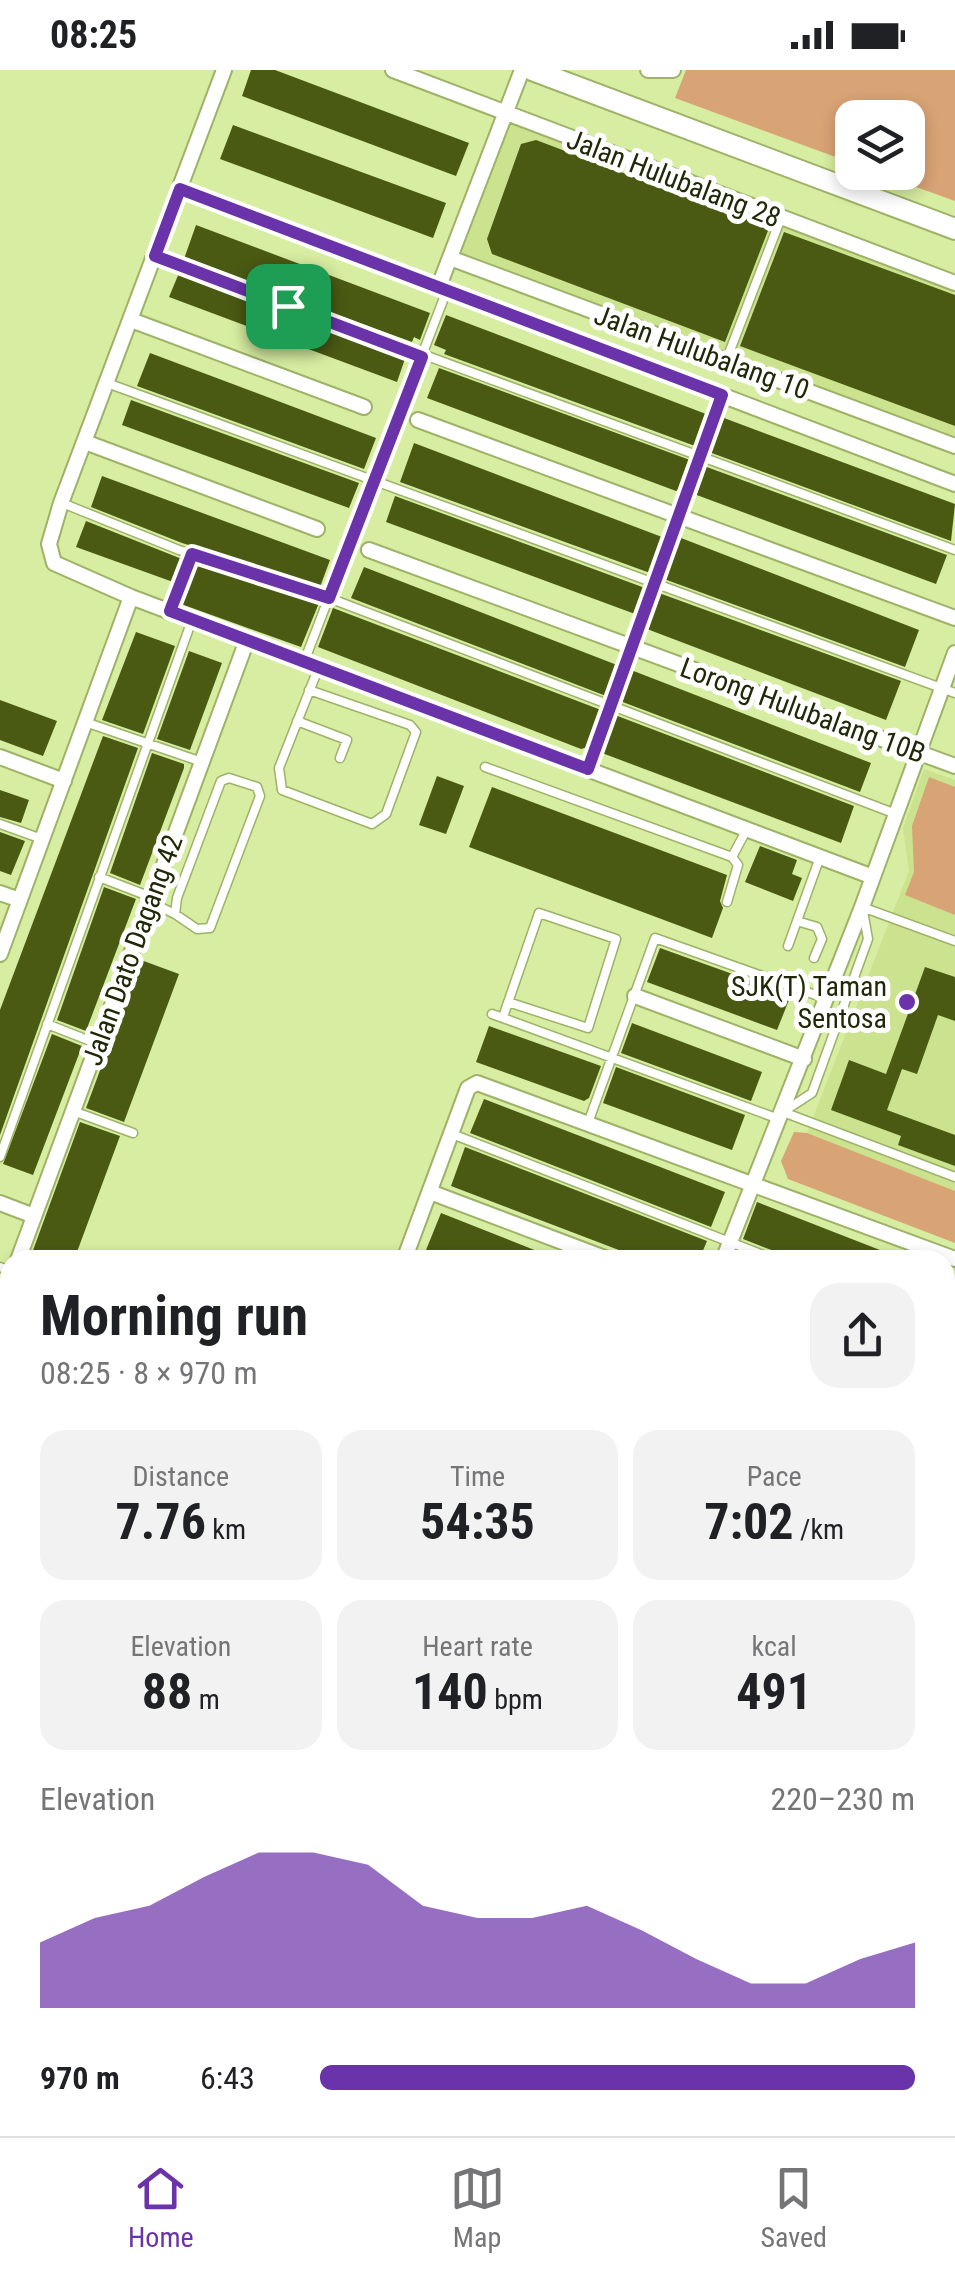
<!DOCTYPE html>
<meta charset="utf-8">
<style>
:root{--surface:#fff;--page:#f2f2f2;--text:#202124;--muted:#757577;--line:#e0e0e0;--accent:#6b33a9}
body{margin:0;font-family:"Roboto Condensed",sans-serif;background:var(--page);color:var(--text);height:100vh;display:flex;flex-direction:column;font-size:38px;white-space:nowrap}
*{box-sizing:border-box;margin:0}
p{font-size:32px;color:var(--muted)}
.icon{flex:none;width:55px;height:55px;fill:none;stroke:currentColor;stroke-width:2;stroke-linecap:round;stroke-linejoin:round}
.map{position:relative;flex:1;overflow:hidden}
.details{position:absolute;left:0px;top:1180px;width:955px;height:888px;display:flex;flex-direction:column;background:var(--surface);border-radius:30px 30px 0 0;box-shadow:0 5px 15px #0003}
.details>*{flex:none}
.tools{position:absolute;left:835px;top:30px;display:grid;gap:20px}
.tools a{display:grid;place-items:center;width:90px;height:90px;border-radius:20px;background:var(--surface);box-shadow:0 5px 15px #0003;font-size:50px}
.pin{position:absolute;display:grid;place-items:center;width:85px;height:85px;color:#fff;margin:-42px;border-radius:20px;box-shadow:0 5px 15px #0006}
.round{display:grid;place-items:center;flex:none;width:105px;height:105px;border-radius:30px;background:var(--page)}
.summary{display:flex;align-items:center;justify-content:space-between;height:170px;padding:0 40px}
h1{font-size:55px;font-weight:700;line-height:75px}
.stats{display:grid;grid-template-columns:repeat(3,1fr);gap:15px;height:170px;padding:10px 40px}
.stats div{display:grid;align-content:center;border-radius:25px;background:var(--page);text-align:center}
.stats b{font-size:50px;font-weight:700}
.stats small{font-size:28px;font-weight:400}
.stats p{font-size:28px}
.chart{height:280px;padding:20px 40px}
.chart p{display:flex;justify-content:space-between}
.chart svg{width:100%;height:180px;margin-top:10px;fill:var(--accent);opacity:.7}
ul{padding:0 40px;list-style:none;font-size:32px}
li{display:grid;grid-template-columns:160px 120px 1fr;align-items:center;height:75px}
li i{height:25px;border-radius:12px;background:var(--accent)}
.status{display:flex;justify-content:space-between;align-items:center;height:70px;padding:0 50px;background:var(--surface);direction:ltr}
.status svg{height:28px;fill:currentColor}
.dock{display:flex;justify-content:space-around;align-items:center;height:140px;border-top:2px solid var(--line);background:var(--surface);font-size:28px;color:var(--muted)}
.dock a{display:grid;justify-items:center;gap:5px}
.dock .current{color:var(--accent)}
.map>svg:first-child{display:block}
</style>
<div class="status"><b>08:25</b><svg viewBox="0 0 49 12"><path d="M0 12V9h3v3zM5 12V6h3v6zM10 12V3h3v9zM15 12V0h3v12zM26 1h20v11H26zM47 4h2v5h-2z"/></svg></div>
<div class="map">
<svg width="955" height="2066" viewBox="0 0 955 2066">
<rect width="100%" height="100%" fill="#d7eda1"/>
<path fill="#cbe38f" d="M 508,53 L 955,219 L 955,370 L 457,183 Z
M 924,699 L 955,710 L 955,1121 L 807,1063 L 909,801 L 903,758 Z"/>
<path fill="#d8a375" d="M 686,0 L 955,0 L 955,131 L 877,103 L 908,102 L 908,48 L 852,48 L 852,93 L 675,28 Z
M 929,707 L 955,717 L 955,845 L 905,825 L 914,802 L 912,756 Z
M 794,1062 L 807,1063 L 955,1121 L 955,1173 L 788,1109 L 781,1091 Z"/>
<path fill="#4a5a13" d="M 251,0 L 275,0 L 469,73 L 456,106 L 242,26 Z
M 233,55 L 446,133 L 433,168 L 220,89 Z
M 536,70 L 769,158 L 725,272 L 492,184 L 487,169 L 521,74 Z
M 196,155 L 430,243 L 420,270 L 414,267 L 412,272 L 184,189 Z
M 784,162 L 955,225 L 955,356 L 740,276 Z
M 179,203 L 406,286 L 397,312 L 169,227 Z
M 446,245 L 706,344 L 695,376 L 444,284 L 446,280 L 434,275 Z
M 150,283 L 376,368 L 364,399 L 137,316 Z
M 439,298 L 690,390 L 680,418 L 676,421 L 427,328 Z
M 131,330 L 359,413 L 349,438 L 122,355 Z
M 724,348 L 955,434 L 951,471 L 709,382 Z
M 414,373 L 662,467 L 650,503 L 400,412 Z
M 704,396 L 947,485 L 936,514 L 694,424 Z
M 102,406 L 330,490 L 320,517 L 182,473 L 91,437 Z
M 395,426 L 645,518 L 635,544 L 386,452 Z
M 86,451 L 182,489 L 173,512 L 76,477 Z
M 681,468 L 919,560 L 905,597 L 664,509 Z
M 196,493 L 319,533 L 301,577 L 181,534 Z
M 364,497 L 617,595 L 606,626 L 351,528 Z
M 659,523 L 901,611 L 886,650 L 647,559 Z
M 333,538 L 601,640 L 588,677 L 581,679 L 318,577 Z
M 136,562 L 175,576 L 143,664 L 102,650 Z
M 189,581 L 222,593 L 190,680 L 157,669 Z
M 631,600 L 871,693 L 860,722 L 620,631 Z
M 0,630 L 57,651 L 43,686 L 0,670 Z
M 615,645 L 854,736 L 841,773 L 602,683 Z
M 103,666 L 138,678 L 0,1065 L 0,940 Z
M 152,683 L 184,694 L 184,698 L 140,815 L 110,803 Z
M 437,706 L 464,716 L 446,764 L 419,755 Z
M 492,717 L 727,805 L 720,831 L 723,838 L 712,868 L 469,777 Z
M 0,720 L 29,730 L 21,753 L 0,747 Z
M 0,762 L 25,771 L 11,805 L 0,801 Z
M 760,776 L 797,790 L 792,804 L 802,808 L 793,831 L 745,812 Z
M 104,817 L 136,829 L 86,961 L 57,950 Z
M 660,878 L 791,925 L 777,960 L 647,912 Z
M 141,890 L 179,904 L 124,1052 L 86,1038 Z
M 925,897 L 955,907 L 955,951 L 938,945 L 917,1004 L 902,999 L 887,1040 L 955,1065 L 955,1096 L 898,1075 L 901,1066 L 831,1040 L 849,990 L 886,1004 Z
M 632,953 L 762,1002 L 751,1031 L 621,983 Z
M 489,956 L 601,996 L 589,1028 L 584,1031 L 476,992 Z
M 52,964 L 82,976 L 33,1105 L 3,1094 Z
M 616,997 L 745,1045 L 732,1080 L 603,1033 Z
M 484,1029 L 725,1122 L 711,1157 L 470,1063 Z
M 80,1052 L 120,1066 L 74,1190 L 51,1190 L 32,1183 Z
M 465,1077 L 707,1171 L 699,1190 L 645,1190 L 451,1116 Z
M 757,1132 L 903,1189 L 903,1190 L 783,1190 L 779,1183 L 743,1169 Z
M 441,1143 L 557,1189 L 557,1190 L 438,1190 L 424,1185 Z"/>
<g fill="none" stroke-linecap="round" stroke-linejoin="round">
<defs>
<path id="lane" d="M 155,186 L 955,480
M 726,291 L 781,148
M 107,313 L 955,623
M 62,433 L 179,480 L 329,528 L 896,744
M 170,541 L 192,484
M 304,592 L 447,220
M 309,620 L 410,655 L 416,662 L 386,744 L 372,754 L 282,720 L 279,698 L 318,599
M 297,651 L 347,670 L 340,688
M 85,652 L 202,692
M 485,697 L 732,787 L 747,759
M 588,699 L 721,325
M 229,708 L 257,717 L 260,726 L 210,858 L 197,859 L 175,844 L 177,828 L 221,711 Z
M 0,754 L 42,769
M 99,807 L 151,827
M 150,832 L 175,844
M 727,832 L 738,795 L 732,787
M 862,837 L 955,871
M 797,851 L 817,857 L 822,869 L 814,888
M 788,876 L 820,787
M 492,944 L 779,1049
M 503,947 L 539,843 L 616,869 L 588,958 L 508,932
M 47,954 L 98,974
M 73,1041 L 133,1063
M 783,1042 L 812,1023 L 868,869 L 863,841
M 783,1042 L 955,1107
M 588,1053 L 655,868 L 827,929
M 452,1064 L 776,1190
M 0,1087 L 192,550
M 0,1197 L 10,1201
M 945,1253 L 955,1257
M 0,1501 L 10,1505
M 0,1621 L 10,1594
M 0,1894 L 10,1898
M 0,2025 L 10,2029
M 84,2058 L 106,2066
M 422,2058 L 447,2066
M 183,2066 L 186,2058
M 316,2066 L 320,2058
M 452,2066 L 455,2058"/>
<path id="street" d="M 224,0 L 61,433 L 49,474 L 54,493 L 131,527 L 873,807
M 393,0 L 955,213
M 648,0 L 673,0
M 180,119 L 955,414
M 450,188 L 955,376
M 439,216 L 522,0
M 131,250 L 364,337
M 418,350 L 955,548
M 85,372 L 317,459
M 369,480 L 955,696
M 0,687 L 64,711
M 0,823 L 20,830
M 0,884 L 131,527
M 635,926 L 804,989
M 430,1122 L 610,1190
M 0,1133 L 34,1146
M 18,1190 L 247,570
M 404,1190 L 468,1018 L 477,1013 L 955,1189
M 723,1190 L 862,837 L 955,583
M 0,1238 L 10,1211
M 945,1317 L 948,1319
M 0,1432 L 10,1435
M 0,1560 L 10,1564
M 945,1778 L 955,1782
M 0,1784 L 10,1757
M 0,1826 L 10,1830
M 0,1962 L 10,1965
M 614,2058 L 636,2066
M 114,2066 L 117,2058
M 245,2066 L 248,2058
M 379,2066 L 382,2058
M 515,2066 L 518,2058"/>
<path id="secondary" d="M 532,0 L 955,159"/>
</defs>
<use href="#lane" stroke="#9eb268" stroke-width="11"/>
<use href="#street" stroke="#9eb268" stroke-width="18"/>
<use href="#secondary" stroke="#9eb268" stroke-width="24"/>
<use href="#lane" stroke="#fff" stroke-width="8"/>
<use href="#street" stroke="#fff" stroke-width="14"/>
<use href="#secondary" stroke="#fff" stroke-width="20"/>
</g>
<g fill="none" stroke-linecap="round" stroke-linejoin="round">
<defs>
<path id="route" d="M 180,119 L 722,325 L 588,699 L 170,541 L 192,484 L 329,528 L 422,287 L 155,186 Z"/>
</defs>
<use href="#route" stroke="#fff" stroke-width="20"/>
<use href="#route" stroke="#6b33a9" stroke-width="12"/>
</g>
<circle fill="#6b33a9" stroke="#fff" stroke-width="4" cx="907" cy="932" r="10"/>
<g text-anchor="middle" stroke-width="10" stroke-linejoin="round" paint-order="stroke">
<g font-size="28" fill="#202808" stroke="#fff">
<text transform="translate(674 108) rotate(21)" y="10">Jalan Hulubalang 28</text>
<text transform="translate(702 282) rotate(20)" y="10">Jalan Hulubalang 10</text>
<text transform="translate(803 640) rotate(20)" y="10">Lorong Hulubalang 10B</text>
<text transform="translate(132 880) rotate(-70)" y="10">Jalan Dato Dagang 42</text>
</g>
<g font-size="28" fill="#202808" stroke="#fff" text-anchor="end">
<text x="887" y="926">SJK(T) Taman<tspan x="887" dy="32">Sentosa</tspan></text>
</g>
</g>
</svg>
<div class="tools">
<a><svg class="icon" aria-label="layers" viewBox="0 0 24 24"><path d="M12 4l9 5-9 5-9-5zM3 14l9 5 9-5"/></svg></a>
</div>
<div class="pin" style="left:288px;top:236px;background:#1e9e55"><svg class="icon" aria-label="arrive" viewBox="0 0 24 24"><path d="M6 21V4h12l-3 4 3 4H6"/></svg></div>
<section class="details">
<div class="summary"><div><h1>Morning run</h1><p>08:25 · 8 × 970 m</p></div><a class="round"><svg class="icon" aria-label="share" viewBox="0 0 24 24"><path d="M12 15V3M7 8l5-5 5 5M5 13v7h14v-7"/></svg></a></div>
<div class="stats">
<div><p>Distance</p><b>7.76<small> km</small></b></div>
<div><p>Time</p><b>54:35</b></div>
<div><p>Pace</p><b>7:02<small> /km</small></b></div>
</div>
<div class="stats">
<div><p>Elevation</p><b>88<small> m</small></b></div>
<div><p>Heart rate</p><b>140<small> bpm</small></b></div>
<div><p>kcal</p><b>491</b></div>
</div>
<div class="chart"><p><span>Elevation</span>220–230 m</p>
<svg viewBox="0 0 160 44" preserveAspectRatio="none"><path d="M0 44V28L10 22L20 19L30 12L40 6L50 6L60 9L70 19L80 22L90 22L100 19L110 25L120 32L130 38L140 38L150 32L160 28V44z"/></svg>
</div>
<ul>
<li><b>970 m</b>6:43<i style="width:100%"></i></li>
</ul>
</section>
</div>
<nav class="dock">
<a class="current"><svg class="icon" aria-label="home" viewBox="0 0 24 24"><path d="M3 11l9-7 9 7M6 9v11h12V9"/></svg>Home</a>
<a><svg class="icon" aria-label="map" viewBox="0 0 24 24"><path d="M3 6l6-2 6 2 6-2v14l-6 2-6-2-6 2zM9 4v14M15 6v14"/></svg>Map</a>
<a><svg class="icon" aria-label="saved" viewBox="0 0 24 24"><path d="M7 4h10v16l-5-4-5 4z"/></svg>Saved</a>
</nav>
